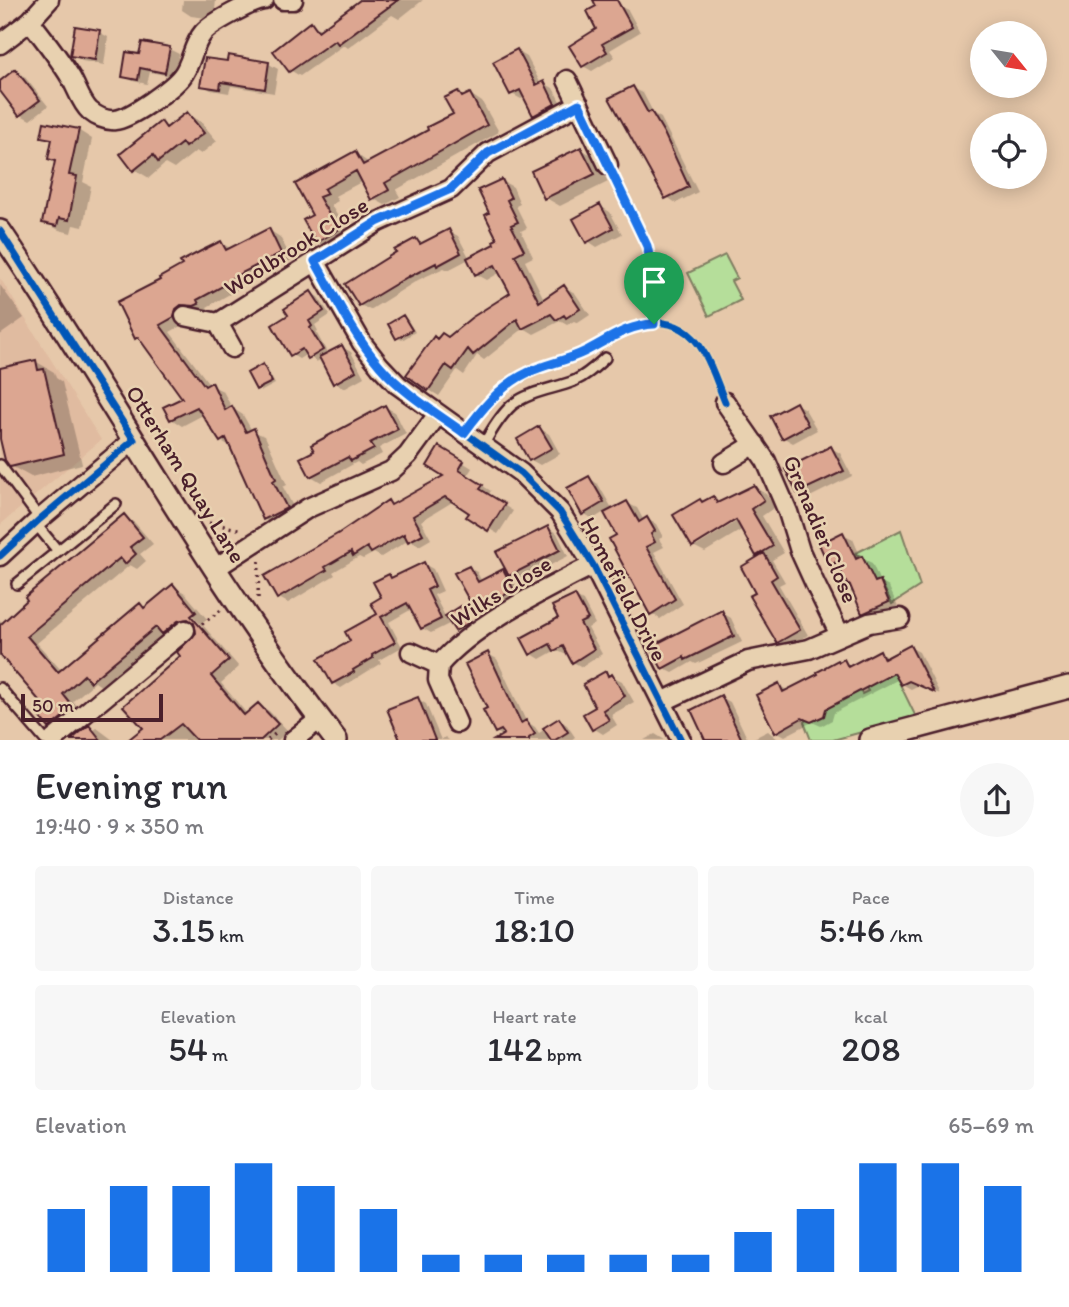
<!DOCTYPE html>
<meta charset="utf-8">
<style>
:root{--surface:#fff;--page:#f7f7f7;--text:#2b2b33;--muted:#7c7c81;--accent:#1a73e8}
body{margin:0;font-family:Itim,sans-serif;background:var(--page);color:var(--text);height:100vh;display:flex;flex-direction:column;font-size:26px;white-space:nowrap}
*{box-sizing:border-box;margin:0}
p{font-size:23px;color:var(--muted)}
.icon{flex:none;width:38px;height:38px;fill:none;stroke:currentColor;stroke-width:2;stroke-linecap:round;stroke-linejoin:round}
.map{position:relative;height:740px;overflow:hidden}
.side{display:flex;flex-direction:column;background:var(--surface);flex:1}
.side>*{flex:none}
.needle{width:46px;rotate:120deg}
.tools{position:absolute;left:970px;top:21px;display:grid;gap:14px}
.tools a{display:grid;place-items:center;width:77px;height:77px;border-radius:50%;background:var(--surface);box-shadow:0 4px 18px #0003;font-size:35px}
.scale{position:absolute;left:21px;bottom:18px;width:142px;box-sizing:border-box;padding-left:7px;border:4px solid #4a1f2b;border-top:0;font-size:19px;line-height:24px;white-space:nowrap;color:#4a1f2b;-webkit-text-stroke:5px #e8d1b0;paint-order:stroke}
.pin{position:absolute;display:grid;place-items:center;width:60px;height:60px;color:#fff;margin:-72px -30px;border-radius:50% 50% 50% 0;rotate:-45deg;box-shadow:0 0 7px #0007}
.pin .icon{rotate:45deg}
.round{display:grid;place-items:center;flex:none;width:74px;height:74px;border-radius:37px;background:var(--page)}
.head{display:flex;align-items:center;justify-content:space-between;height:119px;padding:0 35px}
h1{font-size:38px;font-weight:600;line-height:52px}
.metrics{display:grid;grid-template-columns:repeat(3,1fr);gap:10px;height:119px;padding:7px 35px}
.metrics div{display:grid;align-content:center;border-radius:7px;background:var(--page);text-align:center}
.metrics b{font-size:35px;font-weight:600}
.metrics small{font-size:19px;font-weight:400}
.metrics p{font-size:19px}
.chart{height:196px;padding:14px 35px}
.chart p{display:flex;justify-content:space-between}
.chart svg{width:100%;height:126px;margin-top:7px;stroke:var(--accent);stroke-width:6}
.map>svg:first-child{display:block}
</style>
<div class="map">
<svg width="1069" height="740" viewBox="0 0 1069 740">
<rect width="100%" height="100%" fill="#e6c8aa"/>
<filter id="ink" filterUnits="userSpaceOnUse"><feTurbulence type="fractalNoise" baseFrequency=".0143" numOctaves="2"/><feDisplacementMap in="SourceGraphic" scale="14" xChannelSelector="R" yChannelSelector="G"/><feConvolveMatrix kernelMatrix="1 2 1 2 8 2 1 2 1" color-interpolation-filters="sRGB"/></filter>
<g filter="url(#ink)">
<path fill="#e0bba0" d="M 0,278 L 101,440 L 0,525 Z"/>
<path fill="#b5de9a" stroke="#807e62" stroke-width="2" d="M 725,255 L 737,278 L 731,281 L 741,300 L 709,316 L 688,273 Z
M 901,530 L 920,586 L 892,604 L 880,580 L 852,591 L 852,587 L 848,586 L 871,575 L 862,556 L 854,554 Z
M 894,672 L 916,717 L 833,740 L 811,740 L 804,722 L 806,720 L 811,722 L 824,716 L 818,694 L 856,683 L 862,694 L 868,691 L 866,687 Z"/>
<path fill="#0003" fill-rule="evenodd" d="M 183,0 L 216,0 L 214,19 L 191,16 L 182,10 Z
M 363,0 L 423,0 L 399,19 L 392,15 L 348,48 L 344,45 L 300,76 L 290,70 L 311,23 L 322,30 Z
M 601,0 L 618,1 L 621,7 L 628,10 L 640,32 L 610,50 L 615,57 L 592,71 L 583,66 L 599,29 Z
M 99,32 L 108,37 L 104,65 L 82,61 L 73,55 Z
M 169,49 L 179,54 L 175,77 L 150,72 L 147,84 L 133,81 L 124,76 L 141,56 Z
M 517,51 L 527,57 L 541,84 L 544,83 L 553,88 L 564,109 L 544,120 L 535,114 L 526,97 L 521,99 L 512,94 Z
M 229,57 L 269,64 L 278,69 L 274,93 L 231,86 L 229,93 L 211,90 L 202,85 L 228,63 Z
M 15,71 L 24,76 L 48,106 L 30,120 L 21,115 L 0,89 L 0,83 Z
M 633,88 L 643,93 L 654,114 L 661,118 L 698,192 L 676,203 L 667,197 Z
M 458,93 L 466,97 L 470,94 L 482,102 L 499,132 L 396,190 L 400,197 L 385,205 L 372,198 L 363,181 L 335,196 L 338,201 L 331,205 L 350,237 L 329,249 L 317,242 L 314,216 L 297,184 L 355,153 L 369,163 L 455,115 Z
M 187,114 L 201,122 L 217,141 L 201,154 L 196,151 L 174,169 L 165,164 L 149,178 L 134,169 L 161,124 L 169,128 Z
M 78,130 L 92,139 L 83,182 L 91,186 L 83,227 L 73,225 L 71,233 L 59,230 L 44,222 L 56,162 L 50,159 L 53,142 L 43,136 Z
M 581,149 L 595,157 L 608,182 L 560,206 L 546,198 Z
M 502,181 L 513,187 L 520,204 L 516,206 L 527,228 L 521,231 L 533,257 L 525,261 L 545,301 L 564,287 L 575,293 L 590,315 L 578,323 L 574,321 L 567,325 L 560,321 L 534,334 L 524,328 L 484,360 L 477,355 L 464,375 L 457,370 L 439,396 L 429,390 L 438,341 L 449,338 L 512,294 L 501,272 L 487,280 L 476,274 L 469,259 L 448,270 L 444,268 L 418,280 L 370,310 L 360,305 L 416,240 L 424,244 L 449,231 L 458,236 L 470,259 L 497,245 L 500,240 L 491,214 Z
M 600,206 L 610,212 L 622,234 L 597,247 L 588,241 Z
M 269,230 L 280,237 L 292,260 L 240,286 L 241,287 L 235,291 L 207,307 L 209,310 L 170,332 L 210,385 L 223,391 L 232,408 L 243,415 L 252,431 L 265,436 L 287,485 L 283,487 L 297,514 L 275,525 L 264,519 L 232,447 L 221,441 L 203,415 L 182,426 L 171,419 L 184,398 L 143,341 L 136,338 L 163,281 L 221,243 L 232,249 Z
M 0,285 L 24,318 L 0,335 Z
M 311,293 L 318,297 L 330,315 L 315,325 L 318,331 L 316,332 L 328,354 L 342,347 L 351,352 L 364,377 L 344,388 L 334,382 L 322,359 L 316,362 L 307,354 L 299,359 L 292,355 L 291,316 Z
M 403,317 L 407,319 L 415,332 L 402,340 L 398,338 Z
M 35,361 L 54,372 L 56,378 L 62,382 L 82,464 L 31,477 L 11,466 L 0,431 L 0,370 Z
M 263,366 L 267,369 L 275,384 L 262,391 L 258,389 Z
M 796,404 L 805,409 L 817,430 L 793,443 L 784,438 Z
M 385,407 L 395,412 L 406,434 L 379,448 L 382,454 L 361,465 L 357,462 L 321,482 L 311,476 Z
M 539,428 L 549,434 L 560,454 L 540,465 L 531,460 Z
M 440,448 L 472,468 L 467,476 L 491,491 L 488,495 L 513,511 L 498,534 L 469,517 L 472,512 L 454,501 L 421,521 L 431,539 L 419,546 L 409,540 L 381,557 L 374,553 L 363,559 L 359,557 L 333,572 L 335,575 L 288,603 L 279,598 L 266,577 L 340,534 L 388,502 L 394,506 L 447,476 Z
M 831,448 L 840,453 L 852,476 L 808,498 L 799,492 Z
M 589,478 L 598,484 L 613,510 L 627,503 L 637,508 L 644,521 L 647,519 L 656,524 L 663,537 L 659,539 L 664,547 L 654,552 L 683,604 L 660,619 L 651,613 L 606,511 L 593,519 L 583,513 Z
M 754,487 L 766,494 L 775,507 L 762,516 L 784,553 L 772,560 L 785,582 L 779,585 L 808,635 L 788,647 L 779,642 L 758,593 L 762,557 L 758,554 L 743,529 L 705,552 L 693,546 L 704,503 L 713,498 L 721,503 ZM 742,514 L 744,517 L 697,546 L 697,542 Z
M 124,517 L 135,523 L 153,544 L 140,554 L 146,561 L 137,569 L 130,565 L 37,643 L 62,671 L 140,606 L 146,609 L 173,586 L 185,593 L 207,619 L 201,623 L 239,667 L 221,683 L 248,715 L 258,705 L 269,711 L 288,731 L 278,740 L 131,740 L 145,728 L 182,656 L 197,635 L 199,628 L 204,628 L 187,609 L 184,611 L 196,625 L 174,639 L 165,634 L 102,687 L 95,682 L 73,701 L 84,715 L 62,733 L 51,727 L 39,713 L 46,707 L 0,652 L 0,620 L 4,624 Z
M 547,528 L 557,533 L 568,556 L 520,581 L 511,576 L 521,595 L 484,614 L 476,609 L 469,568 L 477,572 L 482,582 L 503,571 L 510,575 Z
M 843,534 L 853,539 L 861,558 L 872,563 L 880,582 L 889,587 L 898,607 L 873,618 L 863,612 L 852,587 L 849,585 L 841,569 L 830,564 Z
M 424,564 L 433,569 L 443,591 L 434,595 L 446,618 L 461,608 L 465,611 L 473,625 L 460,633 L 451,623 L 431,633 L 422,628 L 412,609 L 389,622 L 402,647 L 379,660 L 381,663 L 341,688 L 333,683 L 353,642 L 379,614 L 389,576 L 394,579 Z
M 575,597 L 583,601 L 595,624 L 588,628 L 602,654 L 582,667 L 573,662 L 568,652 L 564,654 L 556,650 L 540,659 L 532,654 Z
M 721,612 L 731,618 L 742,642 L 696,664 L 692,662 L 673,673 L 663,668 Z
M 910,647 L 919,652 L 940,694 L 919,685 L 911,689 L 902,684 L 899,679 L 834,713 L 832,720 L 821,726 L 812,722 L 785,736 L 776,731 L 778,685 L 787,690 L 844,661 L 852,666 L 880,652 L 889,658 Z
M 488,654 L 497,659 L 526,721 L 535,727 L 539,733 L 559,720 L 567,725 L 575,737 L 571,740 L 510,740 L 507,736 L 505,737 L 496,732 L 489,709 Z
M 606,673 L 622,681 L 634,702 L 611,715 L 617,725 L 603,734 L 593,728 Z
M 721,697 L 730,702 L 748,740 L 707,740 L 693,710 Z
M 418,699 L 426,704 L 441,740 L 445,737 L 449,740 L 402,740 L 390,710 Z
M 89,727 L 94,730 L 97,728 L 113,740 L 73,740 Z
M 768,731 L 779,740 L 750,740 Z
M 655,734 L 665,740 L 644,740 Z"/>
<path fill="#dca691" stroke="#4a1f2b" stroke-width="2" d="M 360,0 L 398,0 L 338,44 L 335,40 L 289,72 L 273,51 L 311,21 L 318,31 Z
M 593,0 L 617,0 L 632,27 L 602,44 L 607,52 L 582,67 L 569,46 L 596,29 L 587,11 L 596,6 Z
M 75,26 L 100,30 L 95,60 L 70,56 Z
M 142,42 L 170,47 L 165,73 L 140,68 L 138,80 L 122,77 L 126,52 L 139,54 Z
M 517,49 L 536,85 L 544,81 L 555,104 L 533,116 L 520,90 L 510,95 L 493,62 Z
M 228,55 L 269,62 L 265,89 L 221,82 L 220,89 L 200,86 L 205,58 L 227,61 Z
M 15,69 L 40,100 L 19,116 L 0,91 L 0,81 Z
M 633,86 L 648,113 L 651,111 L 664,133 L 689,187 L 665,199 L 609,98 Z
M 458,91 L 462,97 L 470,93 L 487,125 L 385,183 L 389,190 L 371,200 L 356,171 L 324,189 L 327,194 L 319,197 L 338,230 L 316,243 L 303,220 L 312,215 L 295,184 L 355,151 L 363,165 L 428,130 L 427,127 L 453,114 L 444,98 Z
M 187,112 L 204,133 L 185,147 L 182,143 L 158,162 L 153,155 L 133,171 L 120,154 L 161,121 L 166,128 Z
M 44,122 L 79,129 L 69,175 L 77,176 L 69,220 L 59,218 L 57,226 L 42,223 L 55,161 L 48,159 L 52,139 L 41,137 Z
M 581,147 L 595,174 L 544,199 L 531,171 Z
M 502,179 L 511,198 L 507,200 L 518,222 L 511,225 L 524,250 L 515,255 L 539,302 L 564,285 L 580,309 L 566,318 L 564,315 L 556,320 L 551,314 L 522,329 L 517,319 L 473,355 L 468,349 L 453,370 L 446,365 L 428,391 L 406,375 L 434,336 L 437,339 L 442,333 L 448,337 L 471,318 L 510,293 L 495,265 L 475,275 L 467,258 L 494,244 L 493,241 L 497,239 L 485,215 L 489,213 L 478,190 Z
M 600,204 L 613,228 L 586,243 L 573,219 Z
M 269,228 L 281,253 L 230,279 L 230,281 L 223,286 L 197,300 L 199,304 L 194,306 L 181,305 L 176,309 L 174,317 L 160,325 L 205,386 L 212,382 L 225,410 L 232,406 L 246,432 L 254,428 L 276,479 L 273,481 L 287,508 L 263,520 L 226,438 L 220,442 L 197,407 L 170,420 L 163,407 L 182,398 L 138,337 L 135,339 L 117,302 L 160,280 L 159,278 L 182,265 L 180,262 L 201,251 L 221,241 L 226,250 Z
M 449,229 L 461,253 L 437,266 L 436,263 L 409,277 L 409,276 L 359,306 L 345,284 L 396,252 L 394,250 L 416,238 L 420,244 Z
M 311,291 L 324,311 L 309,321 L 312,326 L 310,328 L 323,350 L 308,359 L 302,349 L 290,356 L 272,325 L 288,315 L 284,309 Z
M 403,315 L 412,330 L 396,339 L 388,324 Z
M 342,345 L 356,371 L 333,384 L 319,357 Z
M 36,360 L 38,370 L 44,369 L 64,454 L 10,467 L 5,460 L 0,439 L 0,368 Z
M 263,364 L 272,382 L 256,390 L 247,373 Z
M 796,402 L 808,425 L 782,439 L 770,416 Z
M 385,405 L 398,429 L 370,443 L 374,449 L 351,461 L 348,457 L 310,477 L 300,458 L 314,451 L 311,445 Z
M 539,426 L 552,448 L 529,461 L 517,439 Z
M 439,446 L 464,461 L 459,470 L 483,485 L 480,489 L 505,504 L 488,531 L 466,517 L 469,513 L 445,497 L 413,516 L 423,534 L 408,542 L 404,534 L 371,553 L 367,547 L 353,556 L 351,552 L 325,567 L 327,570 L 277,599 L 264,576 L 339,533 L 388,500 L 391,505 L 443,476 L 427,466 Z
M 831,446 L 844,471 L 797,493 L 785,469 Z
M 589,476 L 604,502 L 582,515 L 567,488 Z
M 754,485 L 764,500 L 751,509 L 773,546 L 756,556 L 736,520 L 692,547 L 673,515 L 700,499 L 702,502 L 713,496 L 717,503 Z
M 627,501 L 639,522 L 647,517 L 655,531 L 651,534 L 655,542 L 646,547 L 675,599 L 650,615 L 609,539 L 616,535 L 604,513 Z
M 124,514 L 143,537 L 130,547 L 136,554 L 125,564 L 120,558 L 27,636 L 58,672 L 140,603 L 144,608 L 173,584 L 196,612 L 191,616 L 229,660 L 211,676 L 244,715 L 258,703 L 278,724 L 261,740 L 196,740 L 181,724 L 160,740 L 128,740 L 143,728 L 123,706 L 180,656 L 177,652 L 196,633 L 194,623 L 188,619 L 178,621 L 162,634 L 156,627 L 90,682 L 84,675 L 63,694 L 74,708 L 49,728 L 36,713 L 44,706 L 0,655 L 0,625 L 27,600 L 25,597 Z
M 548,526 L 560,550 L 509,576 L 496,552 Z
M 843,532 L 856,559 L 862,556 L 875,582 L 880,580 L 889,602 L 862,614 L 850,585 L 848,586 L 836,562 L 829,566 L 819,544 Z
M 764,553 L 777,576 L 771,580 L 800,630 L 777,643 L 749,596 L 755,593 L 741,567 Z
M 424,562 L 435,586 L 427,590 L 441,619 L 421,629 L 407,603 L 381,617 L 395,642 L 372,655 L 373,658 L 353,670 L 354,672 L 332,684 L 318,659 L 350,641 L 345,632 L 377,614 L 371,603 L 381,597 L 373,582 L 389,574 L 391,578 Z
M 469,566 L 478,582 L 503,569 L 514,590 L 475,611 L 454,573 Z
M 575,595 L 588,619 L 580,623 L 594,649 L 572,663 L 563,646 L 554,651 L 550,644 L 530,655 L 521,638 L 558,618 L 552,606 Z
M 461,606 L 470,622 L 455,631 L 445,616 Z
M 722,610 L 734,636 L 685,660 L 684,657 L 662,669 L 650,647 Z
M 910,645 L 934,692 L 909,681 L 901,685 L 894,673 L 826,709 L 824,716 L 811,722 L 802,718 L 775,733 L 756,695 L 779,683 L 783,692 L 818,674 L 817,672 L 825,668 L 825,667 L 838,660 L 839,662 L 844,659 L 848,667 L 880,650 L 884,659 Z
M 488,652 L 521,723 L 526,720 L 535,734 L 529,738 L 529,740 L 494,740 L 504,734 L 501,730 L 495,733 L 483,710 L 487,708 L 465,664 Z
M 606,671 L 608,676 L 612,674 L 625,696 L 603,710 L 609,720 L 592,730 L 583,714 L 595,707 L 583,684 Z
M 721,695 L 742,740 L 705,740 L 691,710 Z
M 418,697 L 435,740 L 400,740 L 387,709 Z
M 559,718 L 568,732 L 555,740 L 551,740 L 543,728 Z
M 89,725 L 101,740 L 71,740 Z"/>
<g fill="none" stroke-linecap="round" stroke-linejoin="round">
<defs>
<path id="service" d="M 483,446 C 491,431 500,416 512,405 C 530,391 554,389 574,381 C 587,375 595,367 605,358
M 0,465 L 40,519
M 35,523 L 58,551
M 17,584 L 116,504
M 0,688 L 45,740"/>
<path id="minor" d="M 283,0 L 293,0
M 30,21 C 45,40 59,58 71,78 C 77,88 81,103 90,111 C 96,116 106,121 115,120 C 130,119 173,88 182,76 C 192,63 192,46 203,33 C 210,24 252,1 264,0
M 0,44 L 30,21 L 49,0
M 567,80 L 608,165
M 315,261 L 362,343 L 380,366 L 398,385 L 521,473 L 560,512 L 593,565 L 681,740
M 185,316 L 218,323 L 232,348
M 218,323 L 378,222 L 451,189 L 488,153 L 579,104
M 725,402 L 766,461 L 788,512 L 800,551 L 816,586 L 840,635
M 724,463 L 755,444
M 0,556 L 40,519 L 134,440
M 214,569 L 308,508 L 391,471 L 408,455 L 438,414
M 411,652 L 439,665
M 662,702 L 748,661 L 809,649 L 869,623 L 900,618
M 457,723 L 438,680 L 439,665 C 475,623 545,590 593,565
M 53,740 L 185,630
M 293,740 L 320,719"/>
<path id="tertiary" d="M 0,231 C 114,399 210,579 336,740
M 870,740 L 1069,687"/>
</defs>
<use href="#service" stroke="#4a1f2b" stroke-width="14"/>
<use href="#minor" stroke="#4a1f2b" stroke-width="23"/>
<use href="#tertiary" stroke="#4a1f2b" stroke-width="26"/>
<path stroke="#4a1f2b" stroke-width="3.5" stroke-dasharray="2 5" stroke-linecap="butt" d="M 209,523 L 243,530
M 258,598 L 259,560
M 202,624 L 221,610
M 268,740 L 275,734"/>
<use href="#service" stroke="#e8d1b0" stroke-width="9"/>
<use href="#minor" stroke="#e8d1b0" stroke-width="18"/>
<use href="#tertiary" stroke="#e8d1b0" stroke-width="21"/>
<defs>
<path id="cycleway" d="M 608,165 C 624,197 645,229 652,264 C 655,284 655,304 654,324
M 0,231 L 134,440 L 40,519 L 0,556
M 315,261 L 362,343 L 380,366 L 398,385 L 521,473 L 560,512 L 593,565 L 681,740
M 464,433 C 478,414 493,396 512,382 C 530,369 552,366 572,357 C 604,343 645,308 682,329 C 706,342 715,379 725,402"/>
</defs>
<use href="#cycleway" stroke="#e8d1b0" stroke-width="11"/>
<use href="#cycleway" stroke="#0057b8" stroke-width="7"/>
</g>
</g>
<g fill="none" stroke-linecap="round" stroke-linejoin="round" filter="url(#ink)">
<defs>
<path id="route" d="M 579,104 L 647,246 L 654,277 L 654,324 C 627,325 608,340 584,352 C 566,361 545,364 527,373 C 501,385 481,410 464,433 C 435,412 403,393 380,366 C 353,335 335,296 315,261 L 377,222 L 451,189 L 488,153 Z"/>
</defs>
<use href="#route" stroke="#fff" stroke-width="14"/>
<use href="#route" stroke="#1a73e8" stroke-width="9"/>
</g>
<g text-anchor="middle" stroke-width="5" stroke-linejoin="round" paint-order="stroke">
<g font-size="23" fill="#4a1f2b" stroke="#e8d1b0">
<text transform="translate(296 246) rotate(-32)" y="8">Woolbrook Close</text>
<text transform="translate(186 474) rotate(58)" y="8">Otterham Quay Lane</text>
<text transform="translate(821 529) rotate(67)" y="8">Grenadier Close</text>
<text transform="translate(624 589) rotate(62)" y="8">Homefield Drive</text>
<text transform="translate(501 591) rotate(-32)" y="8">Wilks Close</text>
</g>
</g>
</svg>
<div class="tools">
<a><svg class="needle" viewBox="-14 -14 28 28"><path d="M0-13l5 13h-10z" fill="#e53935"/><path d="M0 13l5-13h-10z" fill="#7c7c81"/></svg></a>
<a><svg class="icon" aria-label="locate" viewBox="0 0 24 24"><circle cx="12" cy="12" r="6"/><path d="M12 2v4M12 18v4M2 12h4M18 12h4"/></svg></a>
</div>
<div class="scale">50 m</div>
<div class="pin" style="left:654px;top:324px;background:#1e9e55"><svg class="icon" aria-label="arrive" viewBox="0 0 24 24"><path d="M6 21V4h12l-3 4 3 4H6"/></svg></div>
</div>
<section class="side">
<div class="head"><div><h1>Evening run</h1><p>19:40 · 9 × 350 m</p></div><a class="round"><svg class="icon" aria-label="share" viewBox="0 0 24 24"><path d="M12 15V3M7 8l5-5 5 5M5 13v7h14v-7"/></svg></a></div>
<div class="metrics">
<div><p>Distance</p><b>3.15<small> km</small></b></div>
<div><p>Time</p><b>18:10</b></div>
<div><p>Pace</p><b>5:46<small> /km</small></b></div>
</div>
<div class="metrics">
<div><p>Elevation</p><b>54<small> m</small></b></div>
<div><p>Heart rate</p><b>142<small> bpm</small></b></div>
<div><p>kcal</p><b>208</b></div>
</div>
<div class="chart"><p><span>Elevation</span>65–69 m</p>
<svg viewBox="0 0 160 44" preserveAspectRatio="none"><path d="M5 44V22M15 44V14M25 44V14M35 44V6M45 44V14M55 44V22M65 44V38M75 44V38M85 44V38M95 44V38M105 44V38M115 44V30M125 44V22M135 44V6M145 44V6M155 44V14"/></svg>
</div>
</section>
